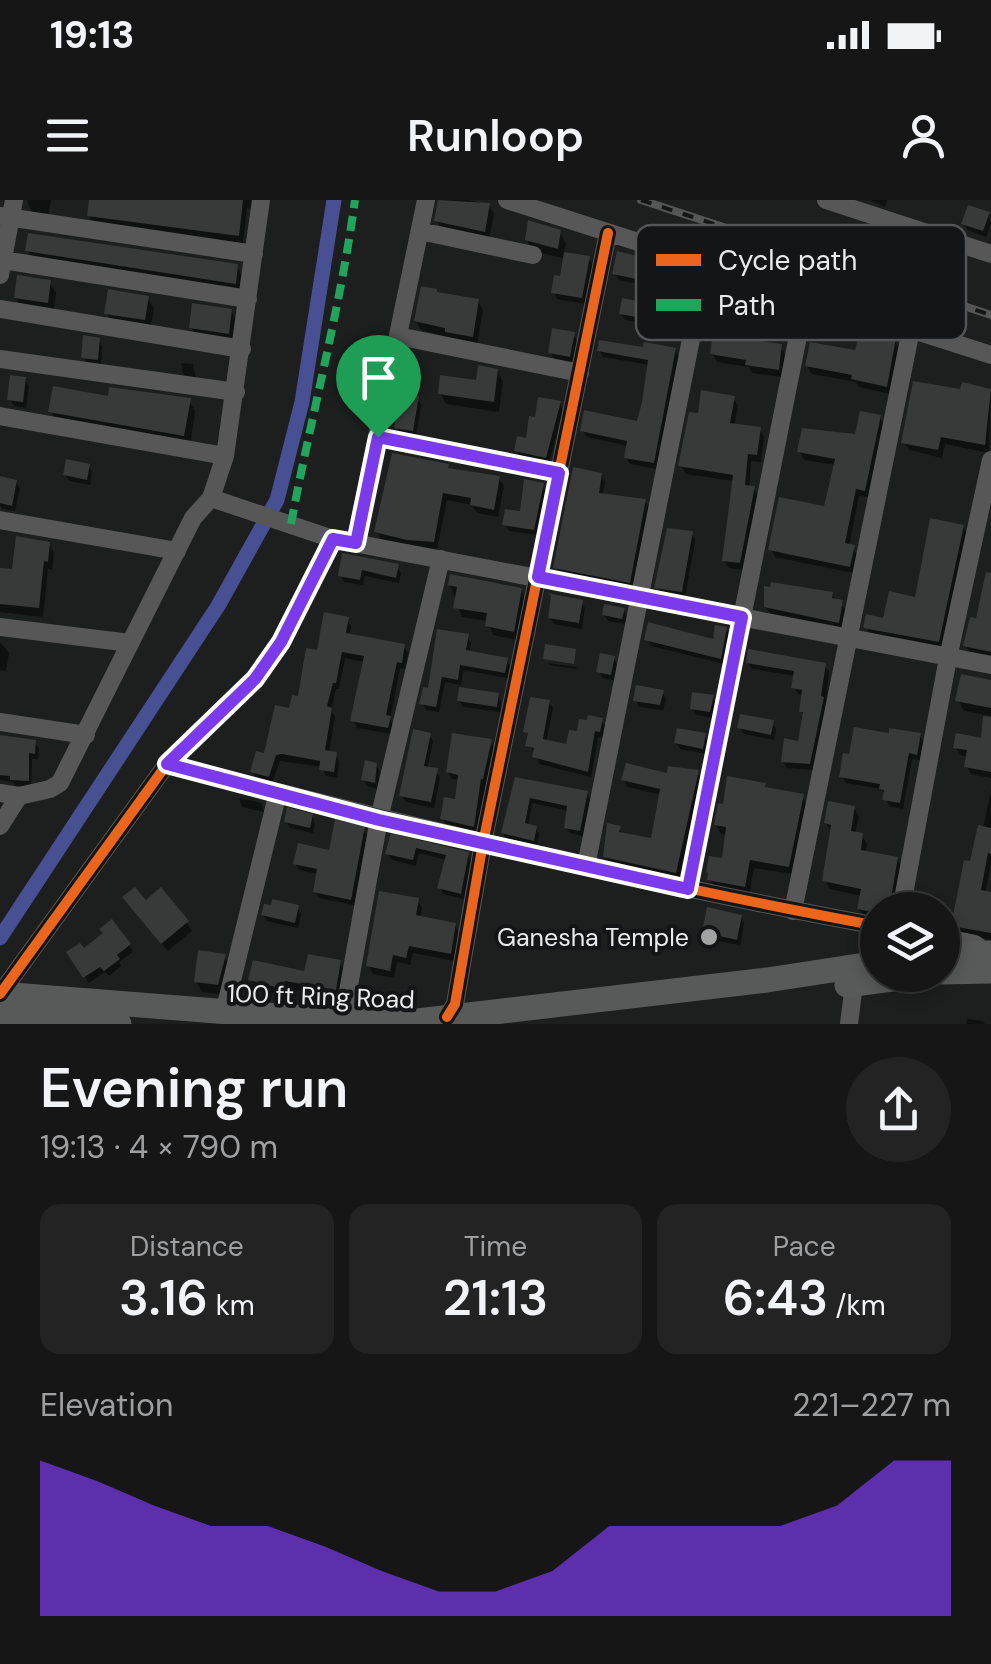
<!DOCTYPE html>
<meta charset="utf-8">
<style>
:root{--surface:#161616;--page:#232323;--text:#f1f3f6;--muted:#9e9fa1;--line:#353535;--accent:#7c3aed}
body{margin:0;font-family:"DM Sans",sans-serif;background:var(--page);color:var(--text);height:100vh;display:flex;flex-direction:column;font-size:38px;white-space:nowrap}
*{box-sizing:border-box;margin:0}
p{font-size:32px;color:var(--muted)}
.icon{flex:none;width:55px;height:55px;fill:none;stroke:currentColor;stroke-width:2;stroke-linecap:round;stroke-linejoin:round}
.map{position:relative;height:824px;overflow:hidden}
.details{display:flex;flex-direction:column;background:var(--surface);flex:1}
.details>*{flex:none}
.tools{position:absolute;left:860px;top:692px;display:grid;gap:20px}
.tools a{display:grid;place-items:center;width:100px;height:100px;border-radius:50%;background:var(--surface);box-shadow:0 5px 15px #0003,0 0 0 2px var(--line);font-size:50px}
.pin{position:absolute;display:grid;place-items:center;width:85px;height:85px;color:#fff;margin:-102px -42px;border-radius:50% 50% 50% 0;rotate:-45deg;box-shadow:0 0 10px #0007}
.pin .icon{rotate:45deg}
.round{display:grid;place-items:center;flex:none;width:105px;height:105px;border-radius:52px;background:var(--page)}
.headline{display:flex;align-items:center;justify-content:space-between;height:170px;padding:0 40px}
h1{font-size:55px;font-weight:600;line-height:75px}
.metrics{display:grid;grid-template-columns:repeat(3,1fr);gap:15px;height:170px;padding:10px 40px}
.metrics div{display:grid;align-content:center;border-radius:20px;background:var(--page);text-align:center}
.metrics b{font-size:50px;font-weight:600}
.metrics small{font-size:28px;font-weight:400}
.metrics p{font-size:28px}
.chart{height:280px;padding:20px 40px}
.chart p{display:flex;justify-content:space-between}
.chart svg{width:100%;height:180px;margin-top:10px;fill:var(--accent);opacity:.7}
.status{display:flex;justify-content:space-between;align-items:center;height:70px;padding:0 50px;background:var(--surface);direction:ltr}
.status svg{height:28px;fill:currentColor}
header{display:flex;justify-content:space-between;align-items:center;height:130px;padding:0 40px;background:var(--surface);font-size:45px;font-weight:600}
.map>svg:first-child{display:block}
</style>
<div class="status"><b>19:13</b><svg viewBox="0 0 49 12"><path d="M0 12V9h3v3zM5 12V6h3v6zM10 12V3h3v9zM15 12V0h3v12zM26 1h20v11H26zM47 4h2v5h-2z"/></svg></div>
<header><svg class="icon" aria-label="menu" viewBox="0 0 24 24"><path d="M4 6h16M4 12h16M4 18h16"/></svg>Runloop<svg class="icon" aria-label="person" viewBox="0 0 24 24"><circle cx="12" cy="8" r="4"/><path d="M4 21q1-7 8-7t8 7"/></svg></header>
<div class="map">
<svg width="991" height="824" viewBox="0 0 991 824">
<rect width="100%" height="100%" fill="#1d1e1e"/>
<path fill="#0007" d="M 27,0 L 51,0 L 48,18 L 33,15 Z
M 91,0 L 253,0 L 252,9 L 247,8 L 243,43 L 94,25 L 89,16 Z
M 440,0 L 468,0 L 489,5 L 494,14 L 489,40 L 442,30 L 437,21 Z
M 870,0 L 887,0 L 885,7 Z
M 988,14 L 991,23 L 986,37 L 968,30 L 964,24 Z
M 560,33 L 566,43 L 564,55 L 589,59 L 593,65 L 585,104 L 557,99 L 554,92 L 563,79 L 566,59 L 533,51 L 527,40 Z
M 28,50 L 237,67 L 243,77 L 241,94 L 34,61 Z
M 651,62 L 654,66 L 678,71 L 682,78 L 679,92 L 619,80 L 615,73 Z
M 50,83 L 56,93 L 53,113 L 22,108 L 16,98 Z
M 438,95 L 478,101 L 483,110 L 477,145 L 421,130 L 416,121 Z
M 148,98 L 154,109 L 150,130 L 113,124 L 107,113 Z
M 673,110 L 676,117 L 674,128 L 625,120 L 621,114 Z
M 231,111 L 237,122 L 234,144 L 197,138 L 191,127 Z
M 740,117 L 745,126 L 743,141 L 780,146 L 785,154 L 782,177 L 752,173 L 749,167 L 717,162 L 712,153 Z
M 573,134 L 577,141 L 573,162 L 554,159 L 551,153 Z
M 99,140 L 102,147 L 101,166 L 87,164 L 83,157 Z
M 894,140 L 899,148 L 891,194 L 859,187 L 856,182 L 812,174 L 807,166 Z
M 599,150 L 675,150 L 679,157 L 656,269 L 630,264 L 626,258 L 628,246 L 587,237 L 583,231 L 639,224 L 650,165 L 603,157 Z
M 373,154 L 377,160 L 373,185 L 357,183 L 353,176 Z
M 181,163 L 193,164 L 196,179 L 184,177 Z
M 497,171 L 503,182 L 499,212 L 446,204 L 440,193 L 478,183 Z
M 25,180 L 29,186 L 26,208 L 14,206 L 10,200 Z
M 964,185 L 991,191 L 989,253 L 945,244 L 942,258 L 909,250 L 904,242 L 962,192 Z
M 111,198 L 189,201 L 195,211 L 190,246 L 57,222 L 51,211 Z
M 417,198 L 421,205 L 416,237 L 401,234 L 397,227 Z
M 733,198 L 738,206 L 734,226 L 760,229 L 764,237 L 761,262 L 751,261 L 749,288 L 754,289 L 758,297 L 744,370 L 729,368 L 724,360 L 734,281 L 686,274 L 681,266 L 700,216 Z
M 559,203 L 563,210 L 549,263 L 521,258 L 517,251 L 528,241 L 537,220 Z
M 879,217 L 884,225 L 869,297 L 859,296 L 849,346 L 858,355 L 854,373 L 775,357 L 771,349 L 826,309 L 836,265 L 804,260 L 800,252 L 857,237 Z
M 89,266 L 92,272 L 90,285 L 69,281 L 65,275 Z
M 447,266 L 450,271 L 499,278 L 504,286 L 498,317 L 477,313 L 472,305 L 447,300 L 437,349 L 381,340 L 377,332 Z
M 0,271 L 1,279 L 16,282 L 20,289 L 15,311 L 2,309 L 0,305 Z
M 601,275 L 605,282 L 602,296 L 645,302 L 649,308 L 632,389 L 560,375 L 556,368 Z
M 542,285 L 546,292 L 537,335 L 509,331 L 505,324 L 522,314 Z
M 963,327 L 969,338 L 944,452 L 872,438 L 866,427 L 885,421 L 917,400 Z
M 691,333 L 695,340 L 685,397 L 661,394 L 657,387 Z
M 49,344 L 54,353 L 52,370 L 48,369 L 43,417 L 0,412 L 0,371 L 14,372 Z
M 344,356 L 397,367 L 401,373 L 399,383 L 365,376 L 363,385 L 344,382 L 341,375 Z
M 450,385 L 521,390 L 526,400 L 518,440 L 493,435 L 488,421 L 462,417 Z
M 991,385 L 991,460 L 972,456 L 966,446 Z
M 831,394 L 847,411 L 843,431 L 772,416 L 766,407 Z
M 581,402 L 585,408 L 582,429 L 554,424 L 550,418 Z
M 623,410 L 627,416 L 625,424 L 608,421 L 604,415 Z
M 347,419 L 351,426 L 349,436 L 404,446 L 408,454 L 405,469 L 400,468 L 390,519 L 393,525 L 391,534 L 357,528 L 353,520 L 365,462 L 345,458 L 339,489 L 336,489 L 331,510 L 335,517 L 329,553 L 335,554 L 339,562 L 337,578 L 326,576 L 322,567 L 280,561 L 272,583 L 257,579 L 253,572 L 300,499 L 319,453 Z
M 726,430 L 730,436 L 724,464 L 651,446 L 647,439 L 715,442 Z
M 467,437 L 471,443 L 469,453 L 507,460 L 510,466 L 508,478 L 463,470 L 461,485 L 445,482 L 439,512 L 426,510 L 422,503 Z
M 0,442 L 9,453 L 6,471 L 0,470 Z
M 614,458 L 617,465 L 614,480 L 603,478 L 599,471 Z
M 548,463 L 577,467 L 576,469 L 549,465 Z
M 748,463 L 825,466 L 829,472 L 826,505 L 813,570 L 787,568 L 783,561 L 800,543 L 805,517 L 801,511 L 804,495 L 798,494 L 794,487 L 796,476 L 752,469 Z
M 991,483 L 991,516 L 964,511 L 958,500 Z
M 662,492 L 666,499 L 663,510 L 639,507 L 636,500 Z
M 498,495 L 501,502 L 500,512 L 463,507 L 459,501 Z
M 712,497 L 716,503 L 713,518 L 696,515 L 693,509 Z
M 549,502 L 553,508 L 546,542 L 568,547 L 579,534 L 601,520 L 605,526 L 603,538 L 598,537 L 591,577 L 539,564 L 536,553 L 528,545 L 529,537 L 526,531 Z
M 772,523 L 776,529 L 774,540 L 744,534 L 740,528 Z
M 429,535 L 433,541 L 427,569 L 436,571 L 440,577 L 434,608 L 406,602 L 402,596 Z
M 920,535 L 923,542 L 920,560 L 912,559 L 903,609 L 889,606 L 882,589 L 846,583 L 842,576 L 891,536 Z
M 0,536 L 35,542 L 39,549 L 38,559 L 32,559 L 31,586 L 16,586 L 13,582 L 0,580 Z
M 705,536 L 708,542 L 706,554 L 680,549 L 676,543 Z
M 490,541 L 494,548 L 476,632 L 446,625 L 443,619 L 457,602 L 460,580 L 452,579 L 448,572 Z
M 991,541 L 991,578 L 971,574 L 966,566 L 968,557 L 960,555 L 956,547 Z
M 376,565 L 380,572 L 377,589 L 367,586 L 364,580 Z
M 697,572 L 702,580 L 679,679 L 610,664 L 605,656 L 619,628 L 623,635 L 653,641 L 662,595 L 628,587 L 624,580 Z
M 517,580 L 587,594 L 590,600 L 583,636 L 570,633 L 566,627 L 569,611 L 532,603 L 528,627 L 536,628 L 539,634 L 537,646 L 507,639 L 503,633 Z
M 765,585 L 768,590 L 802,597 L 807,605 L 793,674 L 754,668 L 749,695 L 715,688 L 710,679 L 724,661 L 728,635 L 721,634 L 716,625 Z
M 991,589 L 991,664 L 985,693 L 991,695 L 991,740 L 959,733 L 954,725 L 983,629 Z
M 239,598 L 261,603 L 264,612 L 242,607 Z
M 854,608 L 859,617 L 855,634 L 862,635 L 867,644 L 865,653 L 897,659 L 902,668 L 894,710 L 878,710 L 878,720 L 864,717 L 859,709 L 862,696 L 830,689 L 825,680 L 832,633 L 826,623 Z
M 312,616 L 315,623 L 313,633 L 290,628 L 286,621 Z
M 363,629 L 367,635 L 354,705 L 319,698 L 315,691 L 319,674 L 299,670 L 295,663 L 331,653 Z
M 393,636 L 467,654 L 471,660 L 464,699 L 443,694 L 440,687 L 447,660 L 419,653 L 416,666 L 392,660 L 388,654 Z
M 417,700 L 422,708 L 420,718 L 455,725 L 459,734 L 455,761 L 413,753 L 410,765 L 397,762 L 394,778 L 373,774 L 368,765 Z
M 145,703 L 187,723 L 192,731 L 168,751 L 130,706 Z
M 297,707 L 301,714 L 298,728 L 267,721 L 263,715 Z
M 741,717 L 744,723 L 740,745 L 708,739 L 705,732 Z
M 129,745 L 133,752 L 119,762 L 121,766 L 109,776 L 105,772 L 89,783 L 69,753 Z
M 224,756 L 230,767 L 223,795 L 202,792 L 196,781 Z
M 339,762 L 344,771 L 340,798 L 289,788 L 287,796 L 256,789 L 251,780 L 306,774 Z
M 967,819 L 983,821 L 985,824 L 966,824 Z"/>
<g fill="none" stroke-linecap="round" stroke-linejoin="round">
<path stroke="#465093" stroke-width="15" d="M 0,738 L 218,406 L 277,300 L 302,202 L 334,0"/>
</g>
<path fill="#383939" d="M 89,0 L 243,0 L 239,36 L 87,16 Z
M 438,0 L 490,3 L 485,32 L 434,21 Z
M 968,5 L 990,12 L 983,31 L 961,24 Z
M 528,20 L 561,30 L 558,49 L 525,40 Z
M 28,33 L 238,64 L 236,84 L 25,51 Z
M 617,51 L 653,60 L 652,64 L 679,69 L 676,87 L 612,74 Z
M 564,52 L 590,56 L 582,98 L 551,93 L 554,75 L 560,76 Z
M 17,75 L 51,80 L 48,103 L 14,98 Z
M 421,86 L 437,89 L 437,92 L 479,99 L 473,137 L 445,132 L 445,128 L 414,121 Z
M 108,89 L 149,96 L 145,120 L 104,114 Z
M 622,98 L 674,108 L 671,123 L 619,114 Z
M 192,103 L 232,109 L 229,134 L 189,128 Z
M 716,112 L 742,115 L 739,138 L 782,144 L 779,170 L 745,165 L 746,160 L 710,154 Z
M 861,127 L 896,138 L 887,187 L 851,179 L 852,175 L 805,166 L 810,142 L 855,150 Z
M 552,128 L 575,132 L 570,157 L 548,153 Z
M 83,135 L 100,138 L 98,160 L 81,158 Z
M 599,140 L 643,147 L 644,142 L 676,148 L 654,263 L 624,258 L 627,241 L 580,231 L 584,210 L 637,221 L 642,202 L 648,160 L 597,151 Z
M 356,148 L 375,151 L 370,180 L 350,176 Z
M 478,165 L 498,169 L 494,202 L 438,194 L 440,175 L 476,180 Z
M 10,175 L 26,177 L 23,202 L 7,200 Z
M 913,181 L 960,189 L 962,182 L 991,189 L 985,245 L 941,237 L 938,250 L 901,243 Z
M 53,186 L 108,196 L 109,187 L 191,198 L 184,236 L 48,212 Z
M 701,190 L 735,196 L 730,223 L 761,227 L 757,255 L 748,254 L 745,285 L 755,286 L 740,363 L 722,361 L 733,275 L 678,266 L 689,212 L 698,213 Z
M 400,193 L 419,196 L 413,231 L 394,228 Z
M 538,197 L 561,201 L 546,258 L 514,251 L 517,236 L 526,238 L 529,216 L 535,217 Z
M 860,211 L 881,215 L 865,291 L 856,289 L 845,343 L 855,345 L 850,367 L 768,350 L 779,297 L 824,306 L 835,259 L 797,252 L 802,228 L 855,234 Z
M 392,253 L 449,264 L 448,268 L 500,276 L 494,310 L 470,305 L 471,298 L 443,293 L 434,342 L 407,340 L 374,332 Z
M 66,259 L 90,264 L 87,280 L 63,275 Z
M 573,267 L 602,273 L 599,293 L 646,299 L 630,383 L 553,368 Z
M 0,276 L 17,280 L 12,306 L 0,303 Z
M 524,279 L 544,283 L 534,330 L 502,325 L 505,309 L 520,311 Z
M 930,318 L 964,325 L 939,442 L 863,428 L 866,414 L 883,418 L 889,391 L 915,397 Z
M 667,328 L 693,331 L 682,392 L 654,388 Z
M 16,336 L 50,342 L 48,362 L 44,361 L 39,408 L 0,404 L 0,368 L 12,369 Z
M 342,353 L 399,364 L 396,378 L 362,370 L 360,380 L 338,376 Z
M 986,372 L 991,373 L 991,452 L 963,446 L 970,417 L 976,418 Z
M 450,374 L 522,388 L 514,432 L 485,426 L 487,413 L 453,408 L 457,387 L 448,385 Z
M 771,382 L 833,392 L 832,398 L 843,400 L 839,423 L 764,407 L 764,386 L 770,387 Z
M 547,393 L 583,400 L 579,423 L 548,418 L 551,396 Z
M 604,404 L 625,408 L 622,419 L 602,415 Z
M 324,412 L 349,417 L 346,433 L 405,444 L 402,463 L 397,462 L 386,515 L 391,516 L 388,528 L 350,521 L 364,456 L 342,452 L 336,483 L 333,483 L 327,506 L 332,508 L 325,550 L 337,552 L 334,572 L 319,570 L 320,561 L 282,554 L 276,555 L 269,577 L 250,572 L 256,551 L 264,553 L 275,505 L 289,508 L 292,495 L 298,496 L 306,448 L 317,450 Z
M 648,422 L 713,439 L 715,425 L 727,427 L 721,459 L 644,440 Z
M 437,429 L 469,434 L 466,450 L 508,458 L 505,473 L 460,465 L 458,480 L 442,477 L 436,507 L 419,504 L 423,487 L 428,488 Z
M 545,444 L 576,449 L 574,464 L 543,459 Z
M 748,449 L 826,463 L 821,496 L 824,497 L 810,564 L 781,562 L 784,538 L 798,541 L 803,512 L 799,512 L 802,490 L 791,488 L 794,471 L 746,463 Z
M 600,453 L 615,456 L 611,475 L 596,472 Z
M 961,474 L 991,480 L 991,508 L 955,501 Z
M 636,485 L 664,490 L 660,505 L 633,501 Z
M 459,487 L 499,493 L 497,507 L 457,501 Z
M 692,492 L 714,495 L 710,512 L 690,509 Z
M 530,497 L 550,500 L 543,539 L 566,544 L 569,530 L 577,531 L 579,519 L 587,520 L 588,515 L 603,518 L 600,532 L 595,531 L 588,572 L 532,557 L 534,548 L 525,546 L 528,533 L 523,532 Z
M 740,514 L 774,520 L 771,535 L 737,528 Z
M 983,516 L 991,517 L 991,572 L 964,567 L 967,550 L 953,548 L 956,533 L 981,538 Z
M 854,527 L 889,533 L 889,528 L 921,533 L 917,555 L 909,553 L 900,603 L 882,600 L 884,590 L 879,589 L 880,584 L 839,577 L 843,553 L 849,554 Z
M 677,528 L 706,533 L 703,549 L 674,543 Z
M 413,529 L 431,533 L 424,566 L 438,568 L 431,602 L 399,596 Z
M 452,533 L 492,539 L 483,579 L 481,579 L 474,627 L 440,619 L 444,597 L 455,599 L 458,575 L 446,572 Z
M 0,535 L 36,540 L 35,554 L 29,553 L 29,581 L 10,580 L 10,576 L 0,575 Z
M 365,560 L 377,563 L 375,583 L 361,580 Z
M 626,563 L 667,573 L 668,566 L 699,570 L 676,673 L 603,657 L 607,623 L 621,626 L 619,632 L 651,638 L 660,589 L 621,580 Z
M 727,576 L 766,583 L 765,587 L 804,594 L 789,667 L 750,660 L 745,687 L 707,680 L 708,673 L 706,672 L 709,656 L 722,658 L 726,627 L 714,625 L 718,603 L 723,604 Z
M 515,577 L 588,591 L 580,631 L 564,628 L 567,606 L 530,598 L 525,623 L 537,626 L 534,641 L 501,633 Z
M 828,601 L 855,606 L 851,631 L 863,633 L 861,650 L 898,657 L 889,710 L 878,710 L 878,713 L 857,709 L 861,689 L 822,681 L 831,625 L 824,623 Z
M 287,607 L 313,614 L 310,628 L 284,622 Z
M 335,619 L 365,626 L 351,700 L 313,692 L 317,669 L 293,664 L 298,643 L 329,650 Z
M 978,625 L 991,628 L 991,654 L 988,653 L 981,690 L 991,692 L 991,733 L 951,726 L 964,660 L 970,661 Z
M 391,633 L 469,652 L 461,694 L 437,688 L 446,655 L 416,648 L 413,660 L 385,654 Z
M 135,687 L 146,700 L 161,687 L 189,721 L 161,744 L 122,697 Z
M 379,691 L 419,698 L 416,715 L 456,723 L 451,754 L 409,746 L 406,758 L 393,755 L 390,771 L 366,766 Z
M 272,699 L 299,705 L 295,723 L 261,715 L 264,704 L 271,705 Z
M 707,707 L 742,715 L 737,740 L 702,732 Z
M 112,719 L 131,744 L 117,755 L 120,759 L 104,771 L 100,767 L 83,778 L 66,752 L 80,743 L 84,748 L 103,733 L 99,729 Z
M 198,750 L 226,754 L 218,785 L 194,782 Z
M 308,754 L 341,760 L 336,790 L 285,781 L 283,789 L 248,780 L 253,760 L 304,771 Z"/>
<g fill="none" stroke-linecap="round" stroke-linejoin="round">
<path stroke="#575757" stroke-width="18" d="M 507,0 L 991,155
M 826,0 L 991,54
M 0,16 L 254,54
M 420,31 L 533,55
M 3,60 L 248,99
M 0,75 L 14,0
M 0,109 L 242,149
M 398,136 L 580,173
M 0,159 L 236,192
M 0,216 L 225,256
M 378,237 L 559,273
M 211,298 L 333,339 L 991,465
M 0,320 L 177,351
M 355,343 L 426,0
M 0,427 L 130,443
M 0,522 L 86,535
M 167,564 L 255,479 L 281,442 L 333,339
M 0,593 L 19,596 L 0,626
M 19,596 L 50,589 L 60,583 L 193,318 L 211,298 L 225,256 L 261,0
M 586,666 L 706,64
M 688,689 L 806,96
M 901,710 L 948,458 L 991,260
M 793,711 L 911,130
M 942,737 L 975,744 L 984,751
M 0,794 L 167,564 C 402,624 638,682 878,726
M 224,813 L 278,592
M 447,817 L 455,804 L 483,643 L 608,33
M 369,824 L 348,791 L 379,619 L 441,359
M 849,824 L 854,784"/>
<path stroke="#585959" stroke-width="25" d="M 942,755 L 991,753
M 942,772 L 991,771
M 847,785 L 922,775
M 0,794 L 369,823 L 409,822 L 767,780 L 878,763
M 0,814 L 119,824"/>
<defs>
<path id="rail" d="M 641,0 L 991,115"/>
</defs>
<use href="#rail" stroke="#555" stroke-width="8"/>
<use href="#rail" stroke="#131516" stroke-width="4" stroke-dasharray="11" stroke-linecap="butt"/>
<path stroke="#20a55d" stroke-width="8" stroke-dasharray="15 8" stroke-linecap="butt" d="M 291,324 C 311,216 340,110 355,0"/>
<defs>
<path id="cycleway" d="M 0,794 L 167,564 C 402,624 638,682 878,726
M 447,817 L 455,804 L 483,643 L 608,33"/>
</defs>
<use href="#cycleway" stroke="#131516" stroke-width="16"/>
<use href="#cycleway" stroke="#eb651d" stroke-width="10"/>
</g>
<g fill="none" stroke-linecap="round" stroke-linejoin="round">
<defs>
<path id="route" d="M 378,237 L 559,273 L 538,377 L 742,417 L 688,689 L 379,620 L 167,564 L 255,479 L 281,442 L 333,339 L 356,343 Z"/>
</defs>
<use href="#route" stroke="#fff" stroke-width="20"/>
<use href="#route" stroke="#7c3aed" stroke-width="12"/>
</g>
<circle fill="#a2a3a3" stroke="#131516" stroke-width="4" cx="709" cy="737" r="10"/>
<g text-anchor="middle" stroke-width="8" stroke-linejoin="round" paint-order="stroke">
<g font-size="25" fill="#e9eaeb" stroke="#131516" text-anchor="end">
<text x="689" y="746">Ganesha Temple</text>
</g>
<g font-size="25" fill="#e9eaeb" stroke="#131516">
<text transform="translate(321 796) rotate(2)" y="9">100 ft Ring Road</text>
</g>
</g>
<rect x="636" y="25" width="330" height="115" rx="15" fill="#131516" stroke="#535556" stroke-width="2.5"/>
<rect x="656" y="54" width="45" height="12" fill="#eb651d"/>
<rect x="656" y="99" width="45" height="12" fill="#20a55d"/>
<g font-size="28" fill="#e9eaeb">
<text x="718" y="70">Cycle path</text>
<text x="718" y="115">Path</text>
</g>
</svg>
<div class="tools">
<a><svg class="icon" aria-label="layers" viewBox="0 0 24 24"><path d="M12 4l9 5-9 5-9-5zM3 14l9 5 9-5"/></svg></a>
</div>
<div class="pin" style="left:378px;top:237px;background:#1e9e55"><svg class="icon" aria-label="arrive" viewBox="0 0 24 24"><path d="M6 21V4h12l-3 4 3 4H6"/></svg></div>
</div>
<section class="details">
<div class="headline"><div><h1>Evening run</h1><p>19:13 · 4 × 790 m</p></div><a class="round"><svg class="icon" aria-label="share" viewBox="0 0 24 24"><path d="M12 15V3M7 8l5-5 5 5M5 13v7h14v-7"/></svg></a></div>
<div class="metrics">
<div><p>Distance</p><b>3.16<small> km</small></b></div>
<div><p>Time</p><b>21:13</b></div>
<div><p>Pace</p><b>6:43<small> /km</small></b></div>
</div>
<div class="chart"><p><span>Elevation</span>221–227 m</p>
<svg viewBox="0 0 160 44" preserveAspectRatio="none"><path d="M0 44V6L10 11L20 17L30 22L40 22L50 27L60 33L70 38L80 38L90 33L100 22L110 22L120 22L130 22L140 17L150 6L160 6V44z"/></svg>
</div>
</section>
